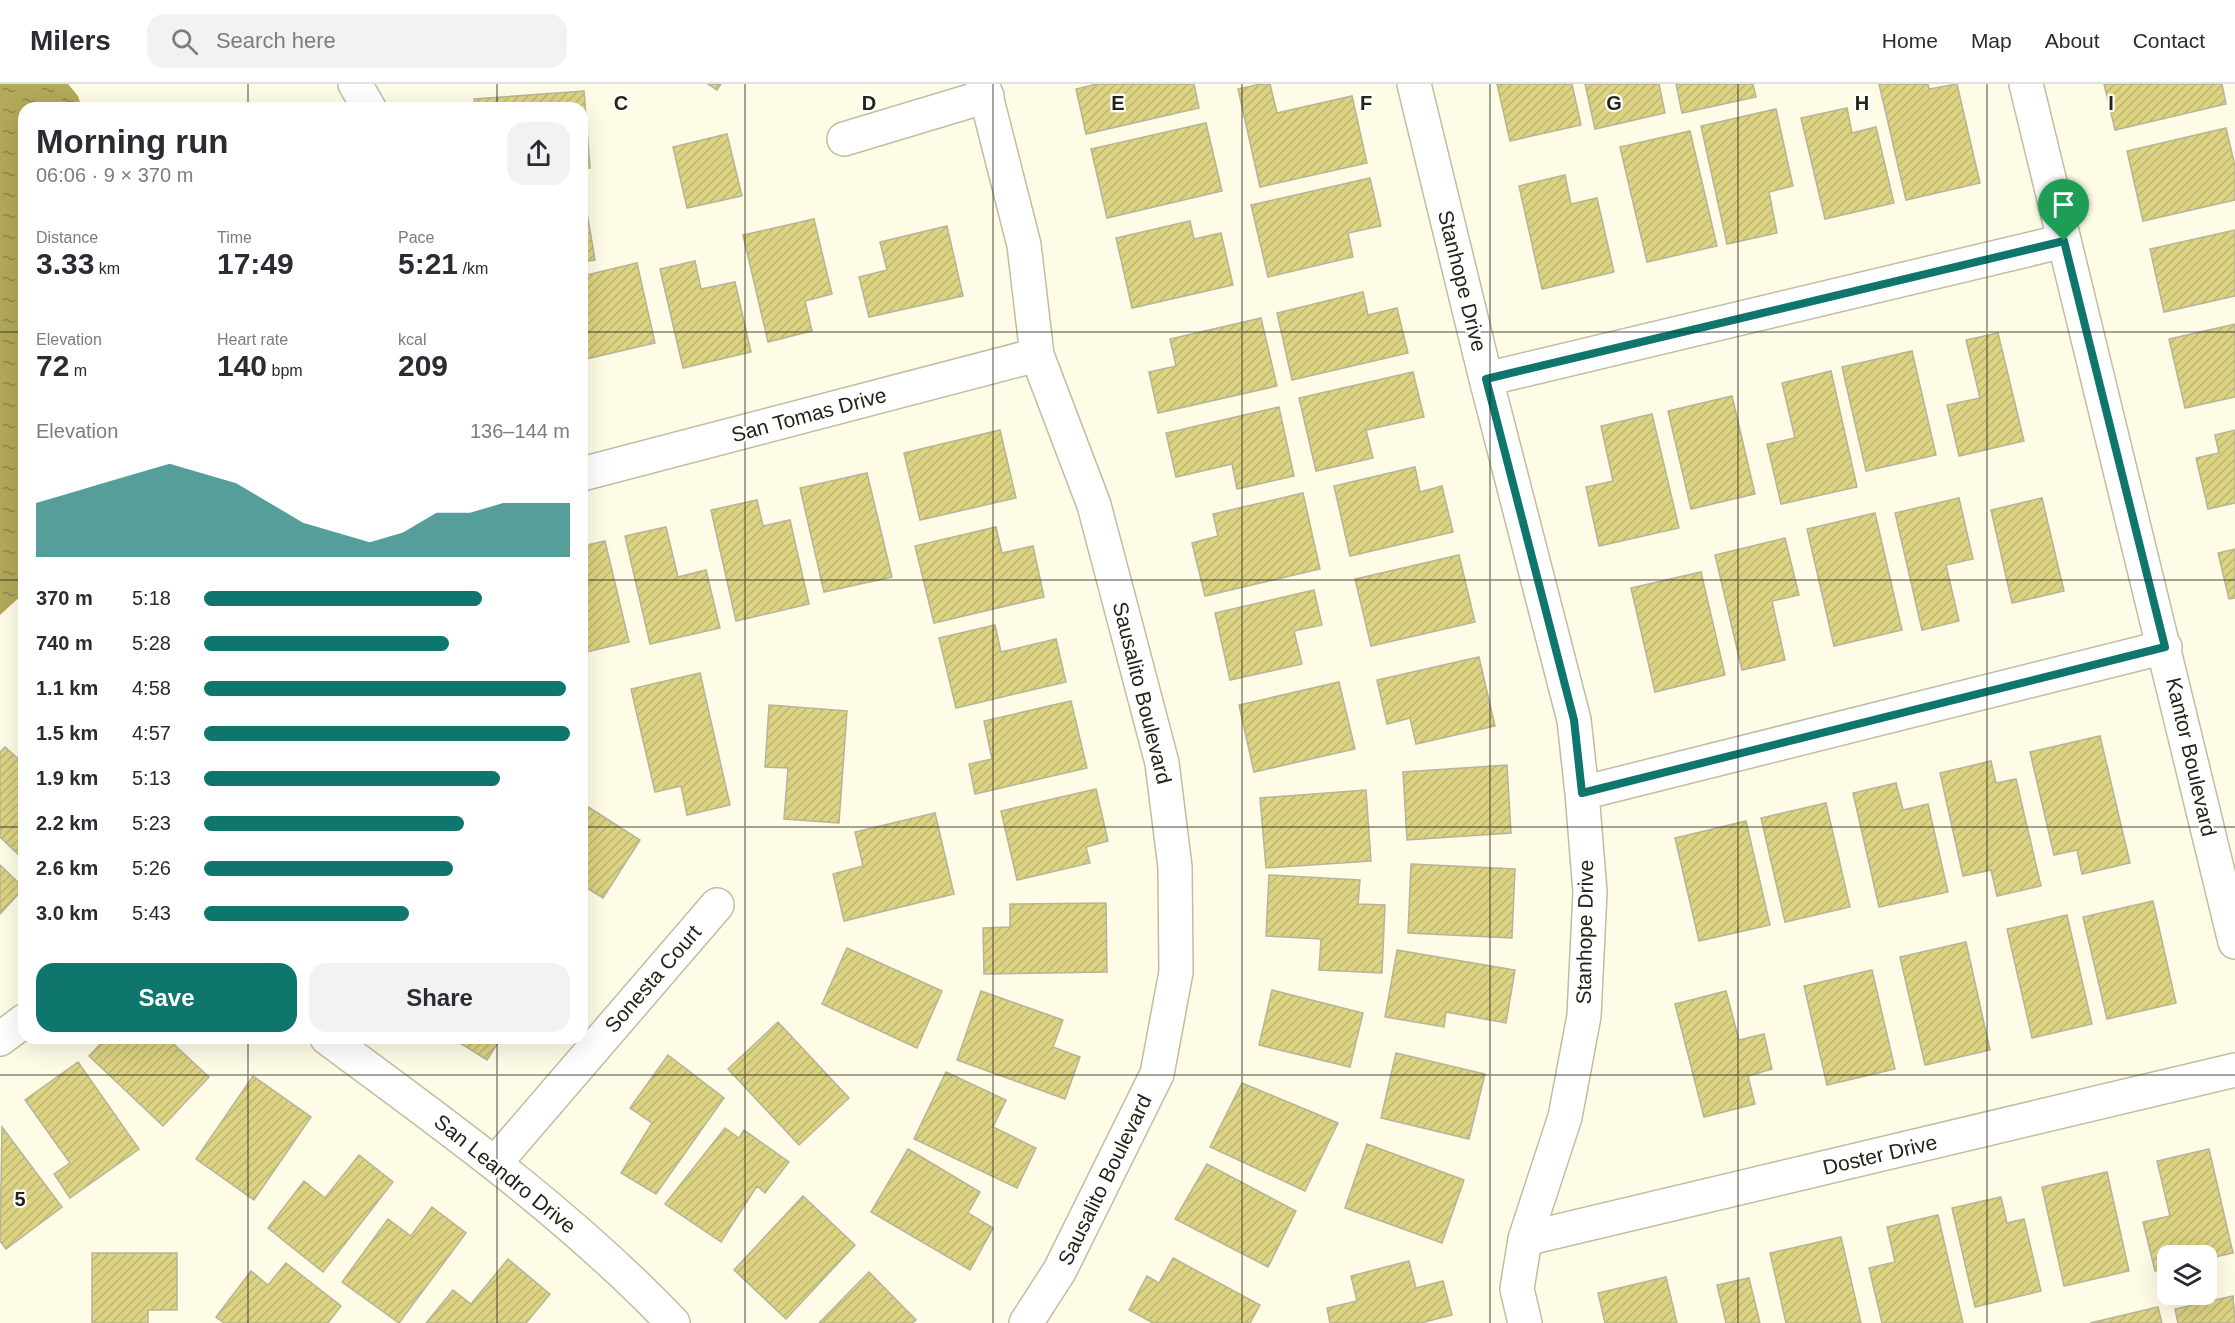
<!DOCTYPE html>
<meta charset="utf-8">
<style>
:root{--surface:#fff;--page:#f2f2f3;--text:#2b2b33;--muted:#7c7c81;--line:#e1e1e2;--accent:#0f766e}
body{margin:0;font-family:Arial,sans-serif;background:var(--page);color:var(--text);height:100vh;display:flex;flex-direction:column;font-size:22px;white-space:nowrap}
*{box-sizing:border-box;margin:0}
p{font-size:20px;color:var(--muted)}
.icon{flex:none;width:33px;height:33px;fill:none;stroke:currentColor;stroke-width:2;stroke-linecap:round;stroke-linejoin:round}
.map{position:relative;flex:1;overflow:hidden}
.panel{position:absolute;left:18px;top:18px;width:570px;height:942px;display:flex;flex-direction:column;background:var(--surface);border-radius:18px;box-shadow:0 6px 24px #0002}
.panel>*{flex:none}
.tools{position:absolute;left:2157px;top:1161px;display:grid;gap:12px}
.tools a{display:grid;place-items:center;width:60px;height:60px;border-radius:12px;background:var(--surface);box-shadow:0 6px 24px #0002;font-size:30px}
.pin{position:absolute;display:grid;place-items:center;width:51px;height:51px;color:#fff;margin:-62px -26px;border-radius:50% 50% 50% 0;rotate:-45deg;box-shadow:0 0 6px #0007}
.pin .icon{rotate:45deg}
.round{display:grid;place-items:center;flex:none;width:63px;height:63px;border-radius:18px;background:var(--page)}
.summary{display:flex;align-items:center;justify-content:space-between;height:102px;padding:0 18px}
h1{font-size:33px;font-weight:700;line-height:45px}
.stats{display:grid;grid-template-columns:repeat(3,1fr);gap:9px;height:102px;padding:6px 18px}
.stats div{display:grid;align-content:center}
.stats b{font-size:30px;font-weight:700}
.stats small{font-size:16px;font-weight:400}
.stats p{font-size:16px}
.chart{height:168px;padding:12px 18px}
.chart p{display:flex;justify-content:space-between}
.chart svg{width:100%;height:108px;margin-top:6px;fill:var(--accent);opacity:.7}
.action{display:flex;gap:12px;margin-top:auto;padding:12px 18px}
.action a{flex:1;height:69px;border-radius:18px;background:var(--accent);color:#fff;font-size:24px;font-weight:700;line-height:69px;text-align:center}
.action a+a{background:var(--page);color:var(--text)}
ul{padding:0 18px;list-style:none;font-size:20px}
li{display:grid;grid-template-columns:96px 72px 1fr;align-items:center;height:45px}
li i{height:15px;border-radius:8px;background:var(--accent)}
header{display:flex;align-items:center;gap:36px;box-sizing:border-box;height:84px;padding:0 30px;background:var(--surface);border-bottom:2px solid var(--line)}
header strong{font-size:28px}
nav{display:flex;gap:33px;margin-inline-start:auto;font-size:21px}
.search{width:420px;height:54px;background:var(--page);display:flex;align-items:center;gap:15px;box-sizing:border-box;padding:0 21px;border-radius:18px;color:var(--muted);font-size:22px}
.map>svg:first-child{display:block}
</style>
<header>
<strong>Milers</strong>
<div class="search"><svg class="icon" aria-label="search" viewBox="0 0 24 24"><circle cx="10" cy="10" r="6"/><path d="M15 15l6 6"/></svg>Search here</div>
<nav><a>Home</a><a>Map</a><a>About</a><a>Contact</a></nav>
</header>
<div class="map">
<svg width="2235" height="1239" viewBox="0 0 2235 1239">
<defs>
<pattern id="water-ripples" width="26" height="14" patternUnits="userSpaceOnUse" patternTransform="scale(1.5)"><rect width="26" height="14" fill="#b2a959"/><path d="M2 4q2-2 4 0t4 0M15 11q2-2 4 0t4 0" fill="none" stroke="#918949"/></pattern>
<pattern id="building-hatch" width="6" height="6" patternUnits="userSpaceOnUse" patternTransform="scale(1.5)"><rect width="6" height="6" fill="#dcd383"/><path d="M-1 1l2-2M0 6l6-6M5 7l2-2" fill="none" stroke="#bdb571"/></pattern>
</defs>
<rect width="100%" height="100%" fill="#fefce6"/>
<path fill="url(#water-ripples)" d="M 0,0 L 68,0 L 78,12 L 82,24 L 24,24 L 24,509 L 0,531 Z"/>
<path fill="url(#building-hatch)" stroke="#b7b499" stroke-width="1.5" d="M 708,0 L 721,0 L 717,6 Z
M 1097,0 L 1194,0 L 1199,24 L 1086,50 L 1076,5 Z
M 1261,0 L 1270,0 L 1277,29 L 1352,12 L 1367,79 L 1260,103 L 1238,5 Z
M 1497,0 L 1572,0 L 1581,41 L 1510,57 Z
M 1585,0 L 1659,0 L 1665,29 L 1595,45 Z
M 1676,0 L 1753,0 L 1756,13 L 1682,29 Z
M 1879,0 L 1928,0 L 1929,5 L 1957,0 L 1980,99 L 1906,116 Z
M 2104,0 L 2222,0 L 2226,20 L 2115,46 Z
M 584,7 L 590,84 L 582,84 L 582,24 L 475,24 L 474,15 Z
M 1847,24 L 1852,49 L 1876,43 L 1894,119 L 1825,135 L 1801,34 Z
M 1776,25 L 1793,102 L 1769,108 L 1777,149 L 1727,160 L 1701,42 Z
M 1206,39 L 1222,107 L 1107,134 L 1091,65 Z
M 2226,44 L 2235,82 L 2235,116 L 2143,137 L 2127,67 Z
M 1690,47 L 1717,162 L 1647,178 L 1620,63 Z
M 727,50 L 742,112 L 687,124 L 673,63 Z
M 1565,91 L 1571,120 L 1597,114 L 1614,188 L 1542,205 L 1519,102 Z
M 1370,94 L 1381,142 L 1348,149 L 1353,173 L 1268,193 L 1251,121 Z
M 582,99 L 595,176 L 582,178 Z
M 814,135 L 832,210 L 805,217 L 812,247 L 768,258 L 743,151 Z
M 1190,137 L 1194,155 L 1221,149 L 1233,201 L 1132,224 L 1116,154 Z
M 947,142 L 963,212 L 869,233 L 859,193 L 887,186 L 880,158 Z
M 2235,146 L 2235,212 L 2164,228 L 2150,165 Z
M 695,177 L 701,205 L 735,198 L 751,268 L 683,284 L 660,185 Z
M 637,179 L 655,259 L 582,276 L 582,192 Z
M 1363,208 L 1368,231 L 1397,224 L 1408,269 L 1292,296 L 1277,229 Z
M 1261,234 L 1277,302 L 1158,329 L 1149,288 L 1176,282 L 1170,255 Z
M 2235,240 L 2235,313 L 2185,324 L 2169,255 Z
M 1998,249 L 2024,357 L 1959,372 L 1947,321 L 1980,314 L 1966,256 Z
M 1912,267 L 1936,371 L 1866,387 L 1842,283 Z
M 1831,287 L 1857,403 L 1781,420 L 1767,360 L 1795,354 L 1782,299 Z
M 1413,288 L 1424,333 L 1366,346 L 1373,374 L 1316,387 L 1299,314 Z
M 1732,312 L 1755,410 L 1691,425 L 1668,327 Z
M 1279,323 L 1294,392 L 1237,405 L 1232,380 L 1176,393 L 1166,349 Z
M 1652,330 L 1679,444 L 1599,462 L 1586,403 L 1613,397 L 1601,342 Z
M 1000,346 L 1016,414 L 920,436 L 904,369 Z
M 2235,346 L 2235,419 L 2208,425 L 2196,374 L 2219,369 L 2215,351 Z
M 1415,383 L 1420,408 L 1442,402 L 1453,448 L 1350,472 L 1334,402 Z
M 867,389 L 892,493 L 824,508 L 800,404 Z
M 1303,409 L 1320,485 L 1205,512 L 1192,459 L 1218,452 L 1213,430 Z
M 1959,414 L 1973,475 L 1946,481 L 1959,537 L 1922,546 L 1895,429 Z
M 2042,414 L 2064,507 L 2012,519 L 1991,426 Z
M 757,416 L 763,442 L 790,436 L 809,520 L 736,537 L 711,426 Z
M 1875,429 L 1902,546 L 1834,562 L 1807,445 Z
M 666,443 L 678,493 L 706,486 L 720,544 L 650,560 L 625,452 Z
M 996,443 L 1002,469 L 1033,462 L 1044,513 L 934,539 L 915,462 Z
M 1785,454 L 1799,511 L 1772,517 L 1785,576 L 1742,586 L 1715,471 Z
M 605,457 L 629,558 L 582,569 L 582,462 Z
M 2235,465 L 2235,514 L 2229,515 L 2218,469 Z
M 1459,471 L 1475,538 L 1371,562 L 1355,495 Z
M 1701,488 L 1725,591 L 1655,608 L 1631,504 Z
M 1314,506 L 1322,541 L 1294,547 L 1302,580 L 1230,596 L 1215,529 Z
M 995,541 L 1001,568 L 1056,555 L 1066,598 L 956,624 L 939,554 Z
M 1479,573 L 1495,642 L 1416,660 L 1410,634 L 1387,640 L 1377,596 Z
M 700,589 L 730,721 L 687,731 L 681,702 L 655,708 L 631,605 Z
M 1339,598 L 1355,665 L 1254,688 L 1239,621 Z
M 1071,617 L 1087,684 L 975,710 L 969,680 L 992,675 L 984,637 Z
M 769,621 L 847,627 L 839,739 L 784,735 L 788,684 L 765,683 Z
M 2100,652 L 2130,779 L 2082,790 L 2077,766 L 2054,771 L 2030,668 Z
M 5,663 L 24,680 L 24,776 L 0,753 L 0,668 Z
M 1991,677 L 1996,699 L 2016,695 L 2041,802 L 1997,812 L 1991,786 L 1963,792 L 1940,689 Z
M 1507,681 L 1511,749 L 1407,756 L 1403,688 Z
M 1896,699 L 1903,726 L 1928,720 L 1948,808 L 1879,823 L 1853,709 Z
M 1096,705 L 1108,757 L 1086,763 L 1090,779 L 1017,796 L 1001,727 Z
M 1366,706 L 1371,777 L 1266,784 L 1260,714 Z
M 582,719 L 640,756 L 603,814 L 582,801 Z
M 1826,719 L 1850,823 L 1785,838 L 1761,734 Z
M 935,729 L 954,810 L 844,837 L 833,790 L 863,782 L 855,748 Z
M 1746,737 L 1770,841 L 1699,857 L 1675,754 Z
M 1411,780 L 1515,785 L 1512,854 L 1408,849 Z
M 0,781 L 24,804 L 0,830 Z
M 1269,791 L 1360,796 L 1358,820 L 1385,821 L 1382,889 L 1319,886 L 1321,855 L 1266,852 Z
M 2153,817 L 2176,919 L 2107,935 L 2083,833 Z
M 1106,819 L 1107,888 L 984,890 L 983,844 L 1010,843 L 1010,820 Z
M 2067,831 L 2092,940 L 2032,954 L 2007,845 Z
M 1966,858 L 1990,966 L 1925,981 L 1900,873 Z
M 847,864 L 942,907 L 917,964 L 822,920 Z
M 1397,866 L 1515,886 L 1506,939 L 1446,928 L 1444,943 L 1385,933 Z
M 1872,886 L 1895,985 L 1827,1001 L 1804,902 Z
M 1272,906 L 1363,929 L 1350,983 L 1259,961 Z
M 981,907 L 1063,936 L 1053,963 L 1080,973 L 1065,1015 L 957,976 Z
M 1726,907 L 1739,956 L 1764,950 L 1772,985 L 1748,992 L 1755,1020 L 1704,1033 L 1675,920 Z
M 778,938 L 849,1014 L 799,1061 L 728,985 Z
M 106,954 L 167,954 L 209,993 L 163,1042 L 89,972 Z
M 452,954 L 501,954 L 487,976 Z
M 1396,969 L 1485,990 L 1469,1055 L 1381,1034 Z
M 668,971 L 724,1014 L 656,1110 L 621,1089 L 652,1039 L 630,1024 Z
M 78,978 L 139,1065 L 70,1114 L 54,1090 L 70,1079 L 25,1016 Z
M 946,988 L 1006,1016 L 993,1043 L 1036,1064 L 1017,1104 L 914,1055 Z
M 253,992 L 311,1033 L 254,1116 L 196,1075 Z
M 1242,999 L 1338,1039 L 1305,1107 L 1210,1063 Z
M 2,1043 L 62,1123 L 6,1165 L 0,1157 Z
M 725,1044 L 739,1054 L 744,1046 L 789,1078 L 765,1109 L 757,1102 L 721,1158 L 665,1120 Z
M 1367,1060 L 1464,1096 L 1442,1159 L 1345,1124 Z
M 908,1065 L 980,1108 L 968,1129 L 993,1144 L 970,1186 L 871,1128 Z
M 2209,1065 L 2233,1169 L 2206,1175 L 2206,1172 L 2168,1172 L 2168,1184 L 2155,1187 L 2143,1138 L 2170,1132 L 2157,1077 Z
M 359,1071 L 393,1098 L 323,1188 L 268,1144 L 304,1097 L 325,1114 Z
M 1207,1080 L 1296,1127 L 1268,1183 L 1175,1135 Z
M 2107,1088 L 2129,1187 L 2064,1202 L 2042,1103 Z
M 803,1112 L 855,1161 L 786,1235 L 734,1186 Z
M 2001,1113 L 2007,1139 L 2024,1135 L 2041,1207 L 1975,1223 L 1952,1124 Z
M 432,1123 L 466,1149 L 399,1239 L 342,1198 L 388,1135 L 411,1152 Z
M 1938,1131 L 1963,1239 L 1882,1239 L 1869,1184 L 1895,1178 L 1887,1143 Z
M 1841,1153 L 1861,1239 L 1786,1239 L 1770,1169 Z
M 92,1169 L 177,1169 L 177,1226 L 148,1226 L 148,1239 L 92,1239 Z
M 1173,1174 L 1260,1221 L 1250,1239 L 1153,1239 L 1129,1226 L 1147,1192 L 1159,1199 Z
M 508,1175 L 550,1210 L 526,1239 L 426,1239 L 453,1206 L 471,1220 Z
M 1409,1177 L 1416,1204 L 1443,1197 L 1452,1231 L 1421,1239 L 1330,1239 L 1327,1224 L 1357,1217 L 1351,1192 Z
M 286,1179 L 341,1222 L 328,1239 L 224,1239 L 216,1233 L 251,1187 L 268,1201 Z
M 869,1188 L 916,1236 L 912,1239 L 819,1239 Z
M 1666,1193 L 1677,1239 L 1605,1239 L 1598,1209 Z
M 1749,1194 L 1760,1239 L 1726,1239 L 1717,1201 Z
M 2233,1212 L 2235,1239 L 2178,1239 L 2175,1225 Z
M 2158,1223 L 2162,1239 L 2090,1239 Z"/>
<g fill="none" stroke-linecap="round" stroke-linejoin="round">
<defs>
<path id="street" d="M 355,0 L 369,24
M 983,0 L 1024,161 L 1037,271 L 1094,421 L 1162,679 L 1175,783 L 1176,888 L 1157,990 L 1060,1186 L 1026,1239
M 1414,0 L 1486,295 L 1574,636 L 1582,709 L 1590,808 L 1584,932 L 1565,1033 L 1525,1155 L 1517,1205 L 1525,1239
M 2026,0 L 2235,858
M 844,55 L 987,12
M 1486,295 L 2064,157
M 582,390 L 1037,271
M 1582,709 L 2165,563
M 327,954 C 448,1043 569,1130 673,1239
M 0,955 L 24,937
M 496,1078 L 717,821
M 1525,1155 L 2235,986"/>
</defs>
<use href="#street" stroke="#c0bda2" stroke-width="36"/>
<use href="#street" stroke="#fff" stroke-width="33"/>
</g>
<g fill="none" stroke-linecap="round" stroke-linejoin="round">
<defs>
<path id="route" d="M 2064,157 L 2165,563 L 1582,709 L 1574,636 L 1486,295 Z"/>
</defs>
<use href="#route" stroke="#fff" stroke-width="12"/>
<use href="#route" stroke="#0f766e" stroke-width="8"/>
</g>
<path fill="none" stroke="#252419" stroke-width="1.5" stroke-opacity="0.55" d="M 248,0 L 248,24M 497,0 L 497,24M 745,0 L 745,1239M 993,0 L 993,1239M 1242,0 L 1242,1239M 1490,0 L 1490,1239M 1738,0 L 1738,1239M 1987,0 L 1987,1239M 0,248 L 24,248M 582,248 L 2235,248M 0,496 L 24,496M 582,496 L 2235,496M 0,743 L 24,743M 582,743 L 2235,743M 248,954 L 248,1239M 497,954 L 497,1239M 0,991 L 2235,991"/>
<g text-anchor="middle" stroke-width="4.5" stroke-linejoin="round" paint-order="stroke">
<g font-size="21" fill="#252419" stroke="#fff">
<text transform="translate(1462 197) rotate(76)" y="7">Stanhope Drive</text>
<text transform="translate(809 331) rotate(-15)" y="7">San Tomas Drive</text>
<text transform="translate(1142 609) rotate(76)" y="7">Sausalito Boulevard</text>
<text transform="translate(2191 673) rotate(77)" y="7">Kantor Boulevard</text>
<text transform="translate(1585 848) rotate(-89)" y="7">Stanhope Drive</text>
<text transform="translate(653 895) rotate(-49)" y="7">Sonesta Court</text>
<text transform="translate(1880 1071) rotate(-13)" y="7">Doster Drive</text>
<text transform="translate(505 1090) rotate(39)" y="7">San Leandro Drive</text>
<text transform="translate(1105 1096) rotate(-64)" y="7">Sausalito Boulevard</text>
</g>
</g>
<g font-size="20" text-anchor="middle" font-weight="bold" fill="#252419" stroke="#fff" stroke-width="4.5" stroke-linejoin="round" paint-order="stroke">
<text x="621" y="26">C</text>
<text x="869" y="26">D</text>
<text x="1118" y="26">E</text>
<text x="1366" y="26">F</text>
<text x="1614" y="26">G</text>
<text x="1862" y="26">H</text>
<text x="2111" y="26">I</text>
<text x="20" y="1122">5</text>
</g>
</svg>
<div class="tools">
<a><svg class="icon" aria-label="layers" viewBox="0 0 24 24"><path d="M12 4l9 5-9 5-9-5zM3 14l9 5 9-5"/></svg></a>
</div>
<div class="pin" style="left:2064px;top:157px;background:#1e9e55"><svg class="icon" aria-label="arrive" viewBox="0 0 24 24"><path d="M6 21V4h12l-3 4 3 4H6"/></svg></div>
<section class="panel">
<div class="summary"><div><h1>Morning run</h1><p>06:06 · 9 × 370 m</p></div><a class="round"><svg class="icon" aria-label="share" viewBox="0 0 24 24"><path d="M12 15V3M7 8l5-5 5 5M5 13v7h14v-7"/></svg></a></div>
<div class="stats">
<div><p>Distance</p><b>3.33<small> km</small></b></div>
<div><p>Time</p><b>17:49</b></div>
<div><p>Pace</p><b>5:21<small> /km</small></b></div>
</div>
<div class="stats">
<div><p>Elevation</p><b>72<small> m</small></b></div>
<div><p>Heart rate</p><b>140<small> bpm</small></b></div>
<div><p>kcal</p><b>209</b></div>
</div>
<div class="chart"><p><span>Elevation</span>136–144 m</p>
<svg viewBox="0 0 160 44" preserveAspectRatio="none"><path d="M0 44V22L10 18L20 14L30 10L40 6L50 10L60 14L70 22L80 30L90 34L100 38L110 34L120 26L130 26L140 22L150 22L160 22V44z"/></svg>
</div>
<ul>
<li><b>370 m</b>5:18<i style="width:76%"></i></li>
<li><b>740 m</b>5:28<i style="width:67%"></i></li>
<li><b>1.1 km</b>4:58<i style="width:99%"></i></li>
<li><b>1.5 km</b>4:57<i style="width:100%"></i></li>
<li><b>1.9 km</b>5:13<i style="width:81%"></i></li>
<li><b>2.2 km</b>5:23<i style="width:71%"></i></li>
<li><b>2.6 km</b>5:26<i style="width:68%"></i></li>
<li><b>3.0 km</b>5:43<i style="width:56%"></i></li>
</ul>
<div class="action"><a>Save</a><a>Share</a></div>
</section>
</div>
